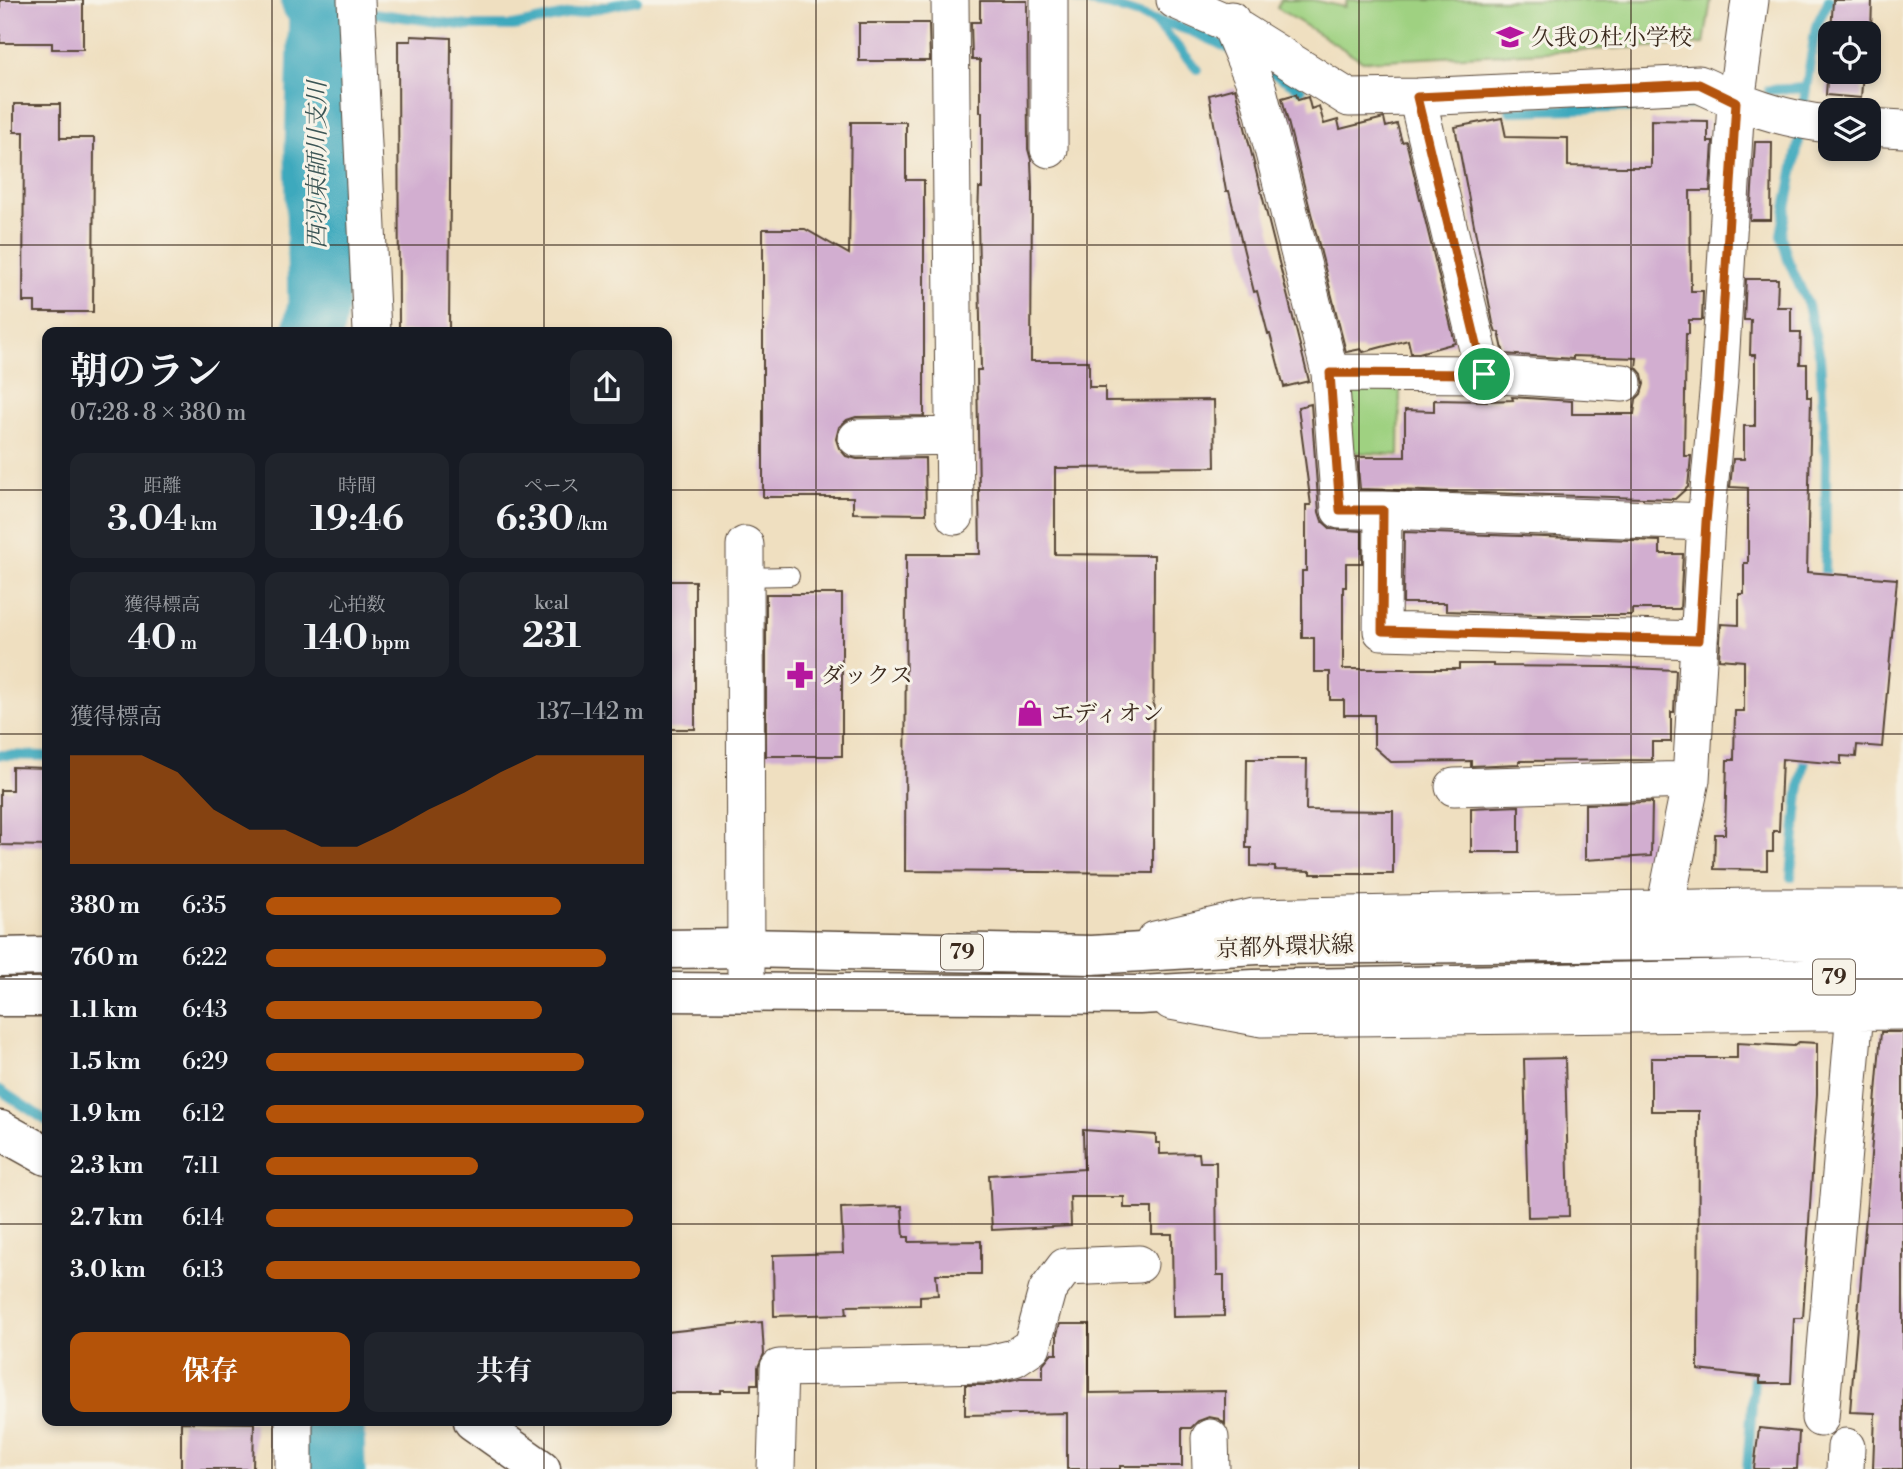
<!DOCTYPE html>
<html lang="ja">
<meta charset="utf-8">
<style>
:root{--surface:#171b24;--page:#20242c;--text:#f1f3f6;--muted:#9ea1a6;--accent:#b45309}
body{margin:0;font-family:"Libre Bodoni","Noto Serif JP",serif;background:var(--page);color:var(--text);height:100vh;display:flex;flex-direction:column;font-size:26px;white-space:nowrap}
*{box-sizing:border-box;margin:0}
p{font-size:23px;color:var(--muted)}
.icon{flex:none;width:38px;height:38px;fill:none;stroke:currentColor;stroke-width:2;stroke-linecap:round;stroke-linejoin:round}
.map{position:relative;flex:1;overflow:hidden}
.sheet{position:absolute;left:42px;top:327px;width:630px;height:1099px;display:flex;flex-direction:column;background:var(--surface);border-radius:14px;box-shadow:0 4px 10px #0003}
.sheet>*{flex:none}
.controls{position:absolute;left:1818px;top:21px;display:grid;gap:14px}
.controls a{display:grid;place-items:center;width:63px;height:63px;border-radius:14px;background:var(--surface);box-shadow:0 4px 10px #0003;font-size:35px}
.pin{position:absolute;display:grid;place-items:center;width:60px;height:60px;color:#fff;margin:-30px;border:4px solid #fff;border-radius:50%;box-shadow:0 2px 7px #0007}
.round{display:grid;place-items:center;flex:none;width:74px;height:74px;border-radius:14px;background:var(--page)}
.overview{display:flex;align-items:center;justify-content:space-between;height:119px;padding:0 28px}
h1{font-size:38px;font-weight:700;line-height:52px}
.metrics{display:grid;grid-template-columns:repeat(3,1fr);gap:10px;height:119px;padding:7px 28px}
.metrics div{display:grid;align-content:center;border-radius:14px;background:var(--page);text-align:center}
.metrics b{font-size:35px;font-weight:700}
.metrics small{font-size:19px;font-weight:400}
.metrics p{font-size:19px}
.chart{height:196px;padding:14px 28px}
.chart p{display:flex;justify-content:space-between}
.chart svg{width:100%;height:126px;margin-top:7px;fill:var(--accent);opacity:.7}
.cta{display:flex;gap:14px;margin-top:auto;padding:14px 28px}
.cta a{flex:1;height:80px;border-radius:14px;background:var(--accent);color:#fff;font-size:28px;font-weight:700;line-height:80px;text-align:center}
.cta a+a{background:var(--page);color:var(--text)}
ul{padding:0 28px;list-style:none;font-size:23px}
li{display:grid;grid-template-columns:112px 84px 1fr;align-items:center;height:52px}
li i{height:18px;border-radius:9px;background:var(--accent)}
.map>svg:first-child{display:block}
</style>
<div class="map">
<svg width="1903" height="1469" viewBox="0 0 1903 1469">
<rect width="100%" height="100%" fill="#f7f3e8"/>
<filter id="ink" filterUnits="userSpaceOnUse"><feTurbulence type="fractalNoise" baseFrequency=".0143" numOctaves="2"/><feDisplacementMap in="SourceGraphic" scale="14" xChannelSelector="R" yChannelSelector="G"/><feConvolveMatrix kernelMatrix="1 2 1 2 8 2 1 2 1" color-interpolation-filters="sRGB"/></filter>
<filter id="wash" filterUnits="userSpaceOnUse"><feTurbulence type="fractalNoise" baseFrequency=".00686" numOctaves="4" result="noise"/><feDisplacementMap in="SourceGraphic" scale="28" xChannelSelector="R" yChannelSelector="G"/><feGaussianBlur stdDeviation="1.57" result="paint"/><feColorMatrix in="noise" values="0 0 0 0 0 0 0 0 0 0 0 0 0 0 0 0 0 1.4 0 .05"/><feComposite in="paint" operator="in"/></filter>
<g filter="url(#wash)">
<rect width="100%" height="100%" fill="#efdfc0"/>
<path fill="#9fd181" stroke="#6d7e50" stroke-width="2" d="M 1281,0 L 1313,0 L 1345,7 L 1347,0 L 1711,0 L 1704,44 L 1363,61 L 1277,8 Z
M 1353,388 L 1400,390 L 1399,455 L 1348,452 L 1339,405 Z"/>
<g fill="none" stroke-linecap="round" stroke-linejoin="round">
<path stroke="#3da9bd" stroke-width="10" d="M 1078,0 L 1112,6 L 1154,20 L 1197,69
M 319,9 L 337,8 L 468,26 L 513,26 L 637,0
M 1154,20 C 1182,26 1206,36 1231,50
M 1260,66 L 1301,89
M 1769,90 L 1806,88
M 1804,101 L 1816,26 L 1829,0
M 1510,111 L 1676,106 L 1703,102
M 1799,140 L 1781,235 L 1788,260 L 1808,305 L 1820,357 L 1826,457 L 1825,587
M 0,755 L 47,756
M 1791,877 L 1799,792 L 1807,748
M 0,1090 L 47,1121
M 1747,1469 L 1755,1365"/>
<path stroke="#3da9bd" stroke-width="61" d="M 311,0 L 319,9 L 315,151 L 318,305 L 313,332
M 334,1421 L 335,1469"/>
</g>
<g id="blocks">
<path fill="#d2aed0" d="M 0,0 L 83,0 L 83,49 L 52,49 L 52,43 L 0,43 Z
M 1833,0 L 1872,0 L 1871,33 L 1831,33 Z
M 980,1 L 1027,1 L 1028,149 L 1031,160 L 1032,188 L 1031,361 L 1089,361 L 1089,387 L 1105,387 L 1105,401 L 1214,400 L 1215,467 L 1055,468 L 1055,554 L 1154,555 L 1153,873 L 905,871 L 906,554 L 980,554 L 977,370 L 981,370 L 978,218 L 979,188 L 982,188 L 982,112 L 980,112 L 980,60 L 972,60 L 971,22 L 980,22 Z
M 859,23 L 929,23 L 930,61 L 859,61 Z
M 411,36 L 451,38 L 449,332 L 399,332 L 398,41 L 411,41 Z
M 1830,36 L 1830,72 L 1863,72 L 1861,98 L 1826,95 Z
M 1235,88 L 1309,381 L 1284,387 L 1270,334 L 1268,334 L 1257,291 L 1254,292 L 1229,191 L 1226,191 L 1209,95 Z
M 1296,94 L 1298,100 L 1308,97 L 1311,109 L 1319,106 L 1324,124 L 1338,120 L 1340,129 L 1384,118 L 1386,127 L 1397,124 L 1402,142 L 1406,141 L 1408,149 L 1455,343 L 1419,353 L 1411,353 L 1408,340 L 1363,352 L 1361,349 L 1346,352 L 1282,98 Z
M 14,104 L 60,104 L 60,138 L 94,138 L 93,312 L 35,312 L 35,302 L 23,302 L 24,132 L 14,132 Z
M 1502,118 L 1506,137 L 1568,138 L 1568,166 L 1622,167 L 1651,167 L 1651,120 L 1708,121 L 1708,142 L 1713,142 L 1710,191 L 1690,191 L 1691,291 L 1703,291 L 1702,320 L 1689,320 L 1689,334 L 1686,334 L 1684,456 L 1691,456 L 1688,487 L 1675,499 L 1360,489 L 1357,457 L 1405,457 L 1405,410 L 1434,411 L 1434,400 L 1487,401 L 1513,400 L 1512,397 L 1572,401 L 1572,414 L 1634,414 L 1636,399 L 1641,394 L 1644,384 L 1642,374 L 1636,367 L 1637,358 L 1573,356 L 1573,359 L 1504,354 L 1499,332 L 1496,332 L 1493,323 L 1455,127 Z
M 851,122 L 906,122 L 906,180 L 924,180 L 924,416 L 856,417 L 847,420 L 839,427 L 836,439 L 839,448 L 846,456 L 857,459 L 925,458 L 926,514 L 853,513 L 853,497 L 763,497 L 763,229 L 805,229 L 849,254 Z
M 1755,142 L 1772,142 L 1771,220 L 1750,220 Z
M 1746,279 L 1778,279 L 1777,307 L 1791,307 L 1791,332 L 1801,332 L 1800,364 L 1807,364 L 1807,397 L 1811,397 L 1807,572 L 1897,579 L 1882,747 L 1857,745 L 1856,757 L 1841,756 L 1841,764 L 1782,759 L 1779,831 L 1773,831 L 1773,852 L 1767,852 L 1767,870 L 1714,869 L 1715,834 L 1725,834 L 1727,760 L 1734,760 L 1735,711 L 1744,711 L 1744,661 L 1719,659 L 1721,624 L 1739,625 L 1739,594 L 1744,594 L 1744,563 L 1748,563 L 1748,488 L 1730,487 L 1733,459 L 1744,459 L 1744,426 L 1755,426 L 1755,355 L 1750,355 L 1751,320 L 1744,320 Z
M 1311,404 L 1319,512 L 1322,521 L 1331,529 L 1362,531 L 1362,563 L 1346,563 L 1346,587 L 1343,587 L 1343,669 L 1459,669 L 1459,664 L 1493,664 L 1493,666 L 1608,667 L 1676,670 L 1674,712 L 1671,712 L 1671,742 L 1652,742 L 1652,760 L 1519,761 L 1519,764 L 1471,766 L 1471,761 L 1391,762 L 1374,747 L 1374,715 L 1344,715 L 1344,700 L 1330,700 L 1330,672 L 1314,672 L 1314,638 L 1302,638 L 1302,571 L 1306,571 L 1306,505 L 1311,505 L 1298,407 Z
M 1404,532 L 1660,541 L 1660,554 L 1683,554 L 1680,609 L 1632,609 L 1632,615 L 1568,615 L 1446,611 L 1446,603 L 1403,603 Z
M 667,581 L 695,581 L 695,729 L 667,729 Z
M 766,594 L 842,594 L 842,756 L 766,756 Z
M 1247,759 L 1307,759 L 1306,810 L 1393,811 L 1393,874 L 1311,874 L 1311,871 L 1275,870 L 1275,867 L 1251,866 L 1251,848 L 1246,848 Z
M 12,767 L 47,768 L 47,846 L 0,845 L 0,790 L 12,790 Z
M 1652,802 L 1651,856 L 1585,860 L 1585,804 Z
M 1519,806 L 1519,852 L 1471,852 L 1471,808 Z
M 1881,1032 L 1903,1032 L 1903,1469 L 1873,1469 L 1875,1413 L 1850,1412 Z
M 1799,1042 L 1817,1043 L 1817,1094 L 1803,1318 L 1794,1318 L 1791,1383 L 1760,1383 L 1760,1377 L 1698,1370 L 1699,1111 L 1651,1111 L 1651,1058 L 1737,1058 L 1737,1043 L 1794,1046 Z
M 1565,1058 L 1569,1216 L 1528,1217 L 1524,1059 Z
M 1083,1130 L 1156,1135 L 1156,1143 L 1160,1143 L 1160,1154 L 1199,1153 L 1200,1162 L 1216,1162 L 1217,1275 L 1224,1275 L 1224,1316 L 1173,1317 L 1172,1234 L 1152,1234 L 1152,1208 L 1124,1208 L 1124,1197 L 1070,1197 L 1071,1226 L 992,1230 L 989,1175 L 1084,1169 Z
M 902,1206 L 904,1237 L 909,1237 L 909,1242 L 981,1241 L 981,1274 L 936,1274 L 938,1295 L 920,1296 L 920,1305 L 846,1306 L 847,1314 L 774,1316 L 773,1255 L 843,1253 L 841,1208 Z
M 762,1322 L 764,1354 L 758,1367 L 758,1384 L 751,1384 L 751,1390 L 721,1390 L 721,1393 L 667,1393 L 667,1332 Z
M 1060,1324 L 1089,1324 L 1089,1393 L 1225,1391 L 1225,1424 L 1219,1419 L 1209,1417 L 1198,1421 L 1191,1428 L 1182,1428 L 1182,1466 L 1120,1466 L 1120,1469 L 1067,1469 L 1067,1413 L 965,1415 L 965,1385 L 989,1385 L 1020,1378 L 1043,1378 L 1043,1364 L 1051,1354 L 1057,1354 L 1057,1334 Z
M 181,1422 L 254,1423 L 253,1469 L 181,1469 Z
M 1759,1428 L 1799,1432 L 1797,1469 L 1754,1469 Z"/>
</g>
</g>
<g filter="url(#ink)">
<use href="#blocks" fill-opacity="0" stroke="#564536" stroke-width="2"/>
<g fill="none" stroke-linecap="round" stroke-linejoin="round">
<defs>
<path id="service" d="M 745,577 L 790,576"/>
<path id="minor" d="M 356,0 L 372,332
M 950,0 L 955,516
M 1049,0 L 1049,149
M 1175,0 L 1230,24 L 1349,98 L 1417,97 L 1699,84 C 1741,104 1783,120 1830,124
M 1231,20 L 1230,24 L 1258,90 L 1330,373 L 1340,510 L 1383,510
M 1417,97 L 1484,374
M 1869,127 L 1903,129
M 1330,373 L 1484,374 L 1623,383
M 857,438 L 954,436
M 745,545 L 746,991
M 1699,640 L 1382,631 L 1383,510 L 1706,522
M 1454,787 L 1691,780
M 1665,909 L 1691,780 L 1706,522 L 1719,382 L 1736,102 L 1750,0
M 1155,940 L 1254,917 L 1750,907 L 1903,907
M 1171,1001 L 1262,1018 L 1903,1011
M 1820,1418 L 1855,1011
M 294,1421 L 294,1469
M 1210,1438 L 1211,1469
M 776,1469 L 779,1368 L 989,1364 L 1014,1358 L 1032,1346 L 1047,1291 L 1065,1267 L 1139,1264
M 1845,1469 L 1846,1447"/>
<path id="secondary" d="M 0,1130 L 47,1156
M 473,1421 L 541,1469"/>
<path id="primary" d="M 667,949 L 745,948 L 1092,955 L 1257,945 L 1903,939
M 0,957 L 47,956
M 667,992 L 1139,995 L 1254,989 L 1903,976
M 0,997 L 47,997"/>
</defs>
<use href="#service" stroke="#564536" stroke-width="20"/>
<use href="#minor" stroke="#564536" stroke-width="39"/>
<use href="#secondary" stroke="#564536" stroke-width="41"/>
<use href="#primary" stroke="#564536" stroke-width="41"/>
<use href="#service" stroke="#fff" stroke-width="18"/>
<use href="#minor" stroke="#fff" stroke-width="37"/>
<use href="#secondary" stroke="#fff" stroke-width="38"/>
<use href="#primary" stroke="#fff" stroke-width="38"/>
</g>
</g>
<g fill="none" stroke-linecap="round" stroke-linejoin="round" filter="url(#ink)">
<defs>
<path id="route" d="M 1699,84 L 1736,102 L 1719,382 L 1706,522 L 1699,640 L 1382,631 L 1383,510 L 1340,510 L 1330,373 L 1484,374 L 1417,97 Z"/>
</defs>
<use href="#route" stroke="#fff" stroke-width="14"/>
<use href="#route" stroke="#b45309" stroke-width="9"/>
</g>
<path fill="none" stroke="#3b2a1e" stroke-width="2" stroke-opacity="0.55" d="M 272,0 L 272,332M 544,0 L 544,332M 816,0 L 816,1469M 1087,0 L 1087,1469M 1359,0 L 1359,1469M 1631,0 L 1631,1469M 0,245 L 1903,245M 0,490 L 47,490M 667,490 L 1903,490M 0,734 L 47,734M 667,734 L 1903,734M 0,979 L 47,979M 667,979 L 1903,979M 0,1224 L 47,1224M 667,1224 L 1903,1224M 272,1421 L 272,1469M 544,1421 L 544,1469"/>
<defs>
<symbol id="school-bare" viewBox="-9 -9 18 18"><path d="M0-5L7-2L0 1L-7-2ZM-4 1L0 2.5L4 1V4Q0 6-4 4Z" fill="#b5179e" stroke="#f7f3e8" stroke-width="2.5" paint-order="stroke"/></symbol>
<symbol id="pharmacy-bare" viewBox="-9 -9 18 18"><path d="M-2-6h4v4h4v4h-4v4h-4v-4h-4v-4h4Z" fill="#b5179e" stroke="#f7f3e8" stroke-width="2.5" paint-order="stroke"/></symbol>
<symbol id="shop-bare" viewBox="-9 -9 18 18"><path d="M-5-2.5h2.3a2.7 3.5 0 0 1 5.4 0H5L5.5 6h-11ZM-1.5-2.5h3a1.5 2.3 0 0 0-3 0Z" fill="#b5179e" stroke="#f7f3e8" stroke-width="2.5" paint-order="stroke"/></symbol>
</defs>
<g fill-rule="evenodd">
<use href="#school-bare" x="1491" y="18" width="38" height="38"/>
<use href="#pharmacy-bare" x="781" y="656" width="38" height="38"/>
<use href="#shop-bare" x="1011" y="694" width="38" height="38"/>
</g>
<g text-anchor="middle" stroke-width="6" stroke-linejoin="round" paint-order="stroke">
<g fill="#f7f3e8" stroke="#73665b" stroke-width="2">
<rect x="941" y="934.5" width="42" height="35" rx="5"/>
<rect x="1813" y="959.5" width="42" height="35" rx="5"/>
</g>
<g font-size="21" font-weight="bold" fill="#3b2a1e">
<text x="962" y="959">79</text>
<text x="1834" y="984">79</text>
</g>
<g font-size="23" fill="#3b2a1e" stroke="#f7f3e8" text-anchor="start">
<text x="1531" y="45">久我の杜小学校</text>
<text x="821" y="683">ダックス</text>
<text x="1051" y="721">エディオン</text>
</g>
<g font-size="23" fill="#3b2a1e" stroke="#f7f3e8">
<text transform="translate(1285 946) rotate(-2)" y="8">京都外環状線</text>
</g>
<g font-size="24" font-style="italic" fill="#3c5656" stroke="#f7f3e8">
<text transform="translate(317 165) rotate(-90)" y="8">西羽束師川支川</text>
</g>
</g>
</svg>
<div class="controls">
<a><svg class="icon" aria-label="locate" viewBox="0 0 24 24"><circle cx="12" cy="12" r="6"/><path d="M12 2v4M12 18v4M2 12h4M18 12h4"/></svg></a>
<a><svg class="icon" aria-label="layers" viewBox="0 0 24 24"><path d="M12 4l9 5-9 5-9-5zM3 14l9 5 9-5"/></svg></a>
</div>
<div class="pin" style="left:1484px;top:374px;background:#1e9e55"><svg class="icon" aria-label="arrive" viewBox="0 0 24 24"><path d="M6 21V4h12l-3 4 3 4H6"/></svg></div>
<section class="sheet">
<div class="overview"><div><h1>朝のラン</h1><p>07:28 · 8 × 380 m</p></div><a class="round"><svg class="icon" aria-label="share" viewBox="0 0 24 24"><path d="M12 15V3M7 8l5-5 5 5M5 13v7h14v-7"/></svg></a></div>
<div class="metrics">
<div><p>距離</p><b>3.04<small> km</small></b></div>
<div><p>時間</p><b>19:46</b></div>
<div><p>ペース</p><b>6:30<small> /km</small></b></div>
</div>
<div class="metrics">
<div><p>獲得標高</p><b>40<small> m</small></b></div>
<div><p>心拍数</p><b>140<small> bpm</small></b></div>
<div><p>kcal</p><b>231</b></div>
</div>
<div class="chart"><p><span>獲得標高</span>137–142 m</p>
<svg viewBox="0 0 160 44" preserveAspectRatio="none"><path d="M0 44V6L10 6L20 6L30 12L40 25L50 32L60 32L70 38L80 38L90 32L100 25L110 19L120 12L130 6L140 6L150 6L160 6V44z"/></svg>
</div>
<ul>
<li><b>380 m</b>6:35<i style="width:78%"></i></li>
<li><b>760 m</b>6:22<i style="width:90%"></i></li>
<li><b>1.1 km</b>6:43<i style="width:73%"></i></li>
<li><b>1.5 km</b>6:29<i style="width:84%"></i></li>
<li><b>1.9 km</b>6:12<i style="width:100%"></i></li>
<li><b>2.3 km</b>7:11<i style="width:56%"></i></li>
<li><b>2.7 km</b>6:14<i style="width:97%"></i></li>
<li><b>3.0 km</b>6:13<i style="width:99%"></i></li>
</ul>
<div class="cta"><a>保存</a><a>共有</a></div>
</section>
</div>
